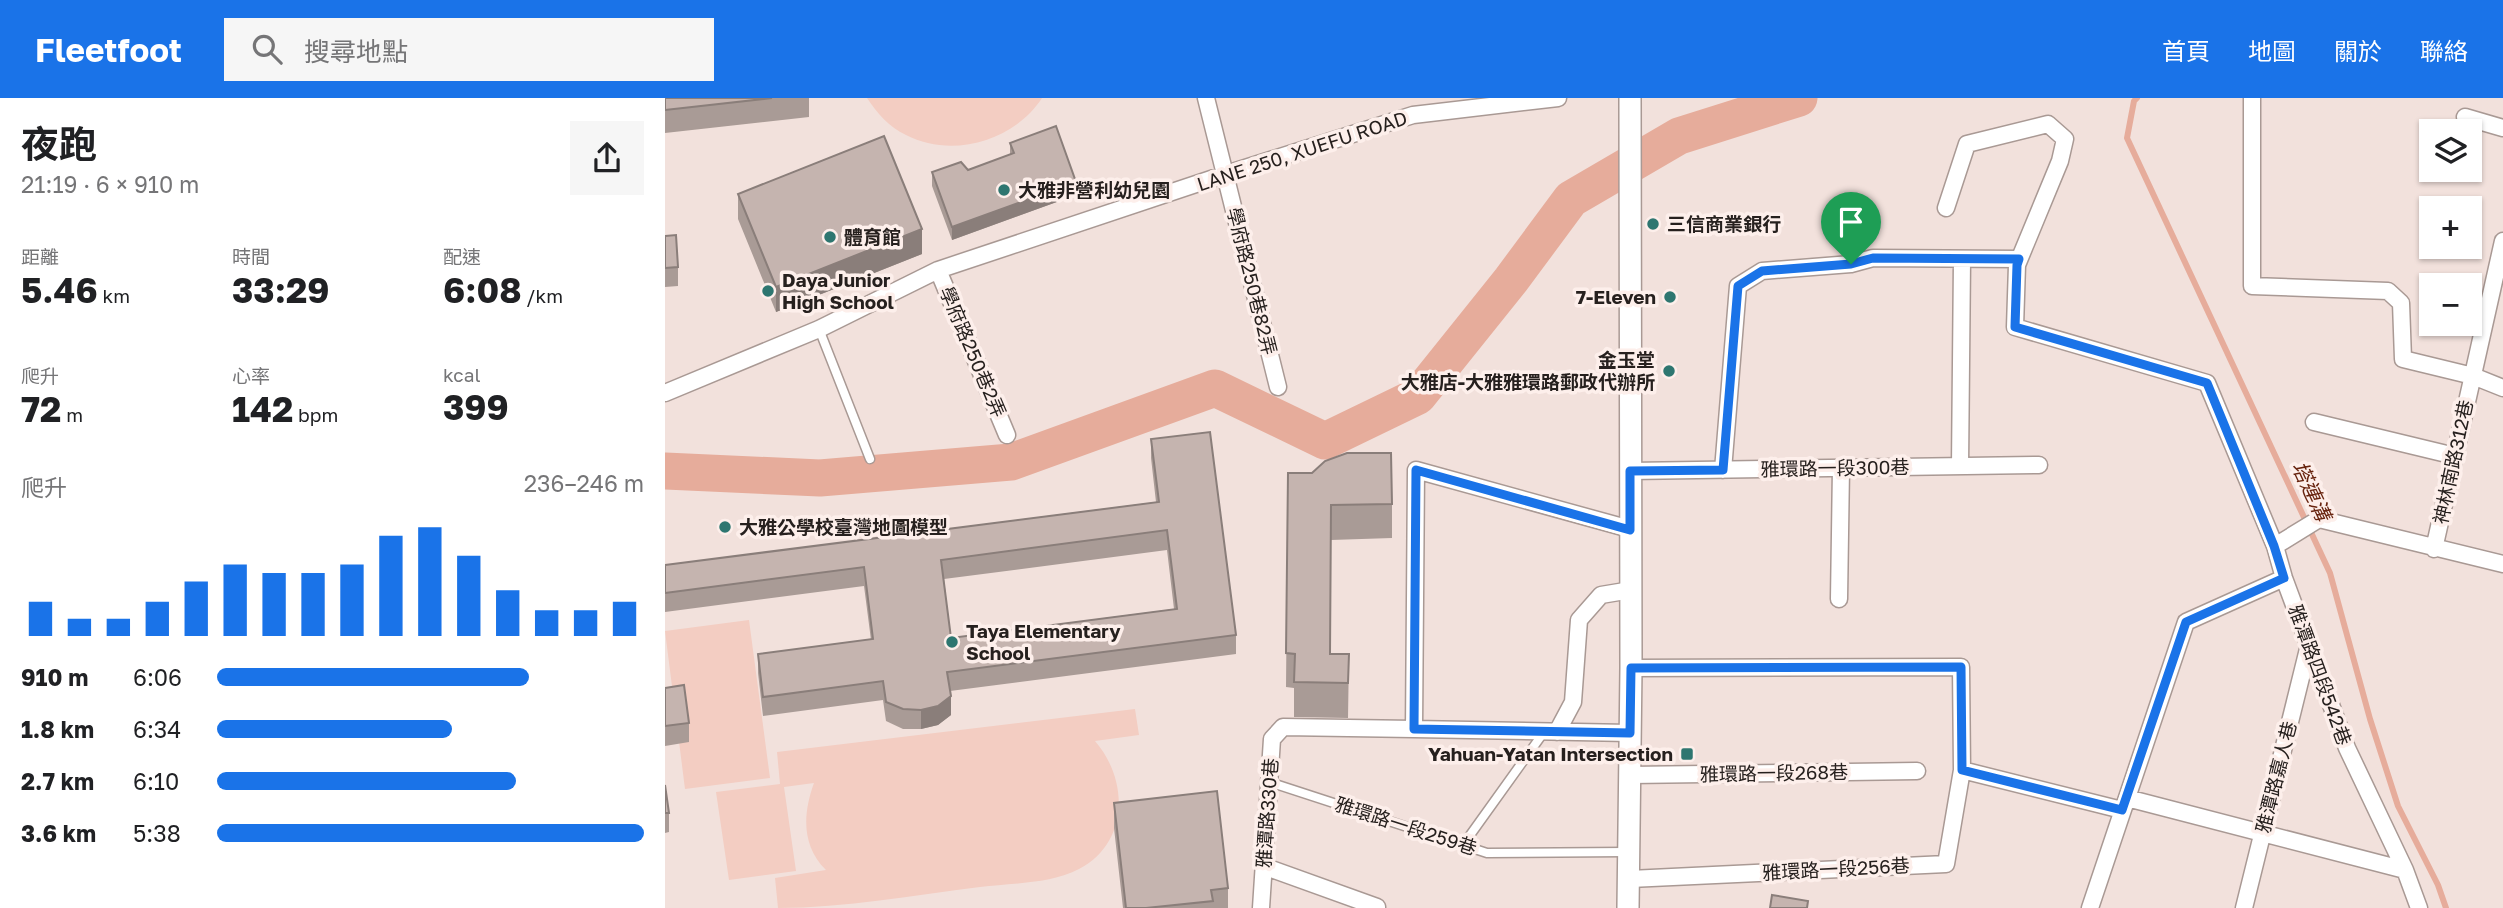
<!DOCTYPE html>
<html lang="zh-TW">
<meta charset="utf-8">
<style>
:root{--surface:#fff;--page:#f6f6f6;--text:#202124;--muted:#757577;--accent:#1a73e8}
body{margin:0;font-family:"Golos Text","Noto Sans TC",sans-serif;background:var(--page);color:var(--text);height:100vh;display:flex;flex-direction:column;font-size:26px;white-space:nowrap}
*{box-sizing:border-box;margin:0}
p{font-size:23px;color:var(--muted)}
.icon{flex:none;width:38px;height:38px;fill:none;stroke:currentColor;stroke-width:2;stroke-linecap:round;stroke-linejoin:round}
.map{position:relative;flex:1;overflow:hidden}
.sheet{display:flex;flex-direction:column;background:var(--surface);width:665px}
.sheet>*{flex:none}
.buttons{position:absolute;left:1754px;top:21px;display:grid;gap:14px}
.buttons a{display:grid;place-items:center;width:63px;height:63px;border-radius:0px;background:var(--surface);box-shadow:0 2px 5px #0004;font-size:35px}
.pin{position:absolute;display:grid;place-items:center;width:60px;height:60px;color:#fff;margin:-72px -30px;border-radius:50% 50% 50% 0;rotate:-45deg;box-shadow:0 0 7px #0007}
.pin .icon{rotate:45deg}
.round{display:grid;place-items:center;flex:none;width:74px;height:74px;border-radius:0px;background:var(--page)}
.summary{display:flex;align-items:center;justify-content:space-between;height:119px;padding:0 21px}
h1{font-size:38px;font-weight:700;line-height:52px}
.figures{display:grid;grid-template-columns:repeat(3,1fr);gap:10px;height:119px;padding:7px 21px}
.figures div{display:grid;align-content:center}
.figures b{font-size:35px;font-weight:700}
.figures small{font-size:19px;font-weight:400}
.figures p{font-size:19px}
.chart{height:196px;padding:14px 21px}
.chart p{display:flex;justify-content:space-between}
.chart svg{width:100%;height:126px;margin-top:7px;stroke:var(--accent);stroke-width:6}
ul{padding:0 21px;list-style:none;font-size:23px}
li{display:grid;grid-template-columns:112px 84px 1fr;align-items:center;height:52px}
li i{height:18px;border-radius:9px;background:var(--accent)}
header{display:flex;align-items:center;gap:42px;box-sizing:border-box;height:98px;padding:0 35px;background:var(--accent);color:#fff}
header strong{font-size:33px}
nav{display:flex;gap:38px;margin-inline-start:auto;font-size:24px}
.search{width:490px;height:63px;background:var(--page);display:flex;align-items:center;gap:18px;box-sizing:border-box;padding:0 24px;border-radius:0px;color:var(--muted);font-size:26px}
main{display:flex;flex:1;min-height:0}
.map>svg:first-child{display:block}
</style>
<header>
<strong>Fleetfoot</strong>
<div class="search"><svg class="icon" aria-label="search" viewBox="0 0 24 24"><circle cx="10" cy="10" r="6"/><path d="M15 15l6 6"/></svg>搜尋地點</div>
<nav><a>首頁</a><a>地圖</a><a>關於</a><a>聯絡</a></nav>
</header>
<main>
<section class="sheet">
<div class="summary"><div><h1>夜跑</h1><p>21:19 · 6 × 910 m</p></div><a class="round"><svg class="icon" aria-label="share" viewBox="0 0 24 24"><path d="M12 15V3M7 8l5-5 5 5M5 13v7h14v-7"/></svg></a></div>
<div class="figures">
<div><p>距離</p><b>5.46<small> km</small></b></div>
<div><p>時間</p><b>33:29</b></div>
<div><p>配速</p><b>6:08<small> /km</small></b></div>
</div>
<div class="figures">
<div><p>爬升</p><b>72<small> m</small></b></div>
<div><p>心率</p><b>142<small> bpm</small></b></div>
<div><p>kcal</p><b>399</b></div>
</div>
<div class="chart"><p><span>爬升</span>236–246 m</p>
<svg viewBox="0 0 160 44" preserveAspectRatio="none"><path d="M5 44V32M15 44V38M25 44V38M35 44V32M45 44V25M55 44V19M65 44V22M75 44V22M85 44V19M95 44V9M105 44V6M115 44V16M125 44V28M135 44V35M145 44V35M155 44V32"/></svg>
</div>
<ul>
<li><b>910 m</b>6:06<i style="width:73%"></i></li>
<li><b>1.8 km</b>6:34<i style="width:55%"></i></li>
<li><b>2.7 km</b>6:10<i style="width:70%"></i></li>
<li><b>3.6 km</b>5:38<i style="width:100%"></i></li>
</ul>
</section>
<div class="map">
<svg width="1838" height="810" viewBox="0 0 1838 810">
<rect width="100%" height="100%" fill="#f2e1dc"/>
<path fill="#f3cdc2" d="M 202,0 L 377,0 C 349,43 287,61 241,37 C 224,29 212,15 202,0 Z
M 84,522 L 105,680 L 20,691 L 0,533 Z
M 470,611 L 474,637 L 430,643 C 464,682 464,745 414,771 C 386,786 346,785 315,789 C 248,797 181,810 113,810 L 110,780 L 161,772 C 136,747 138,715 149,685 L 119,689 L 131,773 L 64,782 L 51,694 L 115,686 L 112,654 Z"/>
<g fill="none" stroke-linecap="round" stroke-linejoin="round">
<path stroke="#e6ac9b" stroke-width="6" d="M 1472,0 L 1469,3 L 1462,40 L 1665,475 L 1705,621 L 1733,708 L 1773,787 L 1781,810"/>
<path stroke="#e6ac9b" stroke-width="37" d="M 0,373 L 155,380 L 346,364 L 550,290 L 660,343 L 753,298 L 846,182 L 906,101 L 1014,38 L 1134,0"/>
<defs>
<path id="service" d="M 154,231 L 205,361
M 604,684 L 822,755 L 962,754
M 798,747 L 879,634"/>
<path id="minor" d="M 541,0 L 613,289
M 1587,0 L 1587,188 L 1723,193 L 1736,205 L 1738,261 L 1808,278 L 1838,290
M 1800,19 L 1838,30
M 1281,110 L 1302,46 L 1383,26 L 1400,41 L 1395,63 L 1352,167 L 1350,229 L 1542,285 L 1610,448 L 1619,480 L 1682,650 L 1740,772 L 1754,810
M 273,172 L 342,337
M 0,295 L 154,231 L 273,172 L 561,76 L 748,17 L 893,0
M 1649,324 L 1790,358
M 1295,368 L 1297,162
M 1058,372 L 1073,188 L 1097,173 L 1186,166 L 1208,160 L 1354,161
M 965,373 L 1374,367
M 965,431 L 751,372 L 749,631 L 965,635
M 1610,448 L 1654,421 L 1838,466
M 1769,451 L 1838,143
M 1174,501 L 1176,370
M 892,634 L 908,604 L 914,522 L 936,497 L 966,492
M 1297,672 L 1457,712
M 965,677 L 1252,673
M 1462,700 L 1740,772
M 598,768 L 712,809
M 965,781 L 1281,766 L 1297,672 L 1296,569 L 966,570
M 596,810 L 607,641 L 618,629 L 749,631
M 1425,810 L 1521,524 L 1619,480
M 1579,810 L 1644,547"/>
<path id="tertiary" d="M 963,810 L 966,570 L 965,0"/>
</defs>
<use href="#service" stroke="#a99994" stroke-width="11"/>
<use href="#minor" stroke="#a99994" stroke-width="19"/>
<use href="#tertiary" stroke="#a99994" stroke-width="24"/>
<use href="#service" stroke="#fff" stroke-width="8"/>
<use href="#minor" stroke="#fff" stroke-width="16"/>
<use href="#tertiary" stroke="#fff" stroke-width="21"/>
</g>
<path fill="#a99b96" fill-rule="evenodd" d="M 0,0 L 144,0 L 144,19 L 0,35 Z
M 345,45 L 411,97 L 287,142 L 267,88 L 267,74 L 303,72 L 345,57 Z
M 73,96 L 257,156 L 111,214 L 73,121 Z
M 0,138 L 13,169 L 13,188 L 0,189 Z
M 486,341 L 571,537 L 571,556 L 285,593 L 286,617 L 273,627 L 256,631 L 238,631 L 221,623 L 218,602 L 98,618 L 93,575 L 93,556 L 206,542 L 199,488 L 0,514 L 0,467 L 491,404 L 486,360 ZM 502,452 L 509,511 L 286,540 L 279,481 Z
M 623,375 L 727,406 L 727,440 L 666,442 L 665,556 L 684,556 L 683,620 L 629,619 L 629,590 L 621,589 Z
M 0,590 L 24,625 L 24,644 L 0,648 Z
M 0,687 L 4,715 L 4,734 L 0,735 Z
M 449,705 L 563,790 L 563,810 L 458,810 L 449,730 Z"/>
<path fill="#8a7e7a" d="M 411,84 L 411,97 L 287,142 L 287,129 Z
M 257,131 L 257,156 L 111,214 L 111,189 Z
M 286,598 L 286,617 L 273,627 L 256,631 L 256,612 Z"/>
<path fill="#c5b4af" stroke="#8a7e7a" stroke-width="2" fill-rule="evenodd" d="M 0,0 L 107,0 L 0,12 Z
M 391,28 L 411,84 L 287,129 L 267,74 L 296,64 L 303,72 L 349,55 L 345,45 Z
M 219,38 L 257,131 L 111,189 L 73,96 Z
M 11,137 L 13,169 L 0,170 L 0,138 Z
M 545,334 L 571,537 L 282,574 L 286,598 L 273,608 L 256,612 L 238,611 L 221,604 L 218,583 L 98,599 L 93,556 L 208,541 L 199,469 L 0,495 L 0,467 L 494,404 L 486,341 ZM 502,432 L 512,511 L 286,540 L 276,462 Z
M 682,355 L 726,355 L 727,406 L 666,407 L 665,556 L 684,556 L 683,585 L 629,584 L 630,556 L 621,555 L 623,375 L 647,375 L 660,363 Z
M 19,587 L 24,625 L 0,628 L 0,590 Z
M 0,687 L 4,715 L 0,715 Z
M 552,693 L 563,790 L 546,792 L 548,803 L 481,810 L 461,810 L 449,705 Z
M 1107,797 L 1143,803 L 1142,810 L 1105,810 Z"/>
<g fill="none" stroke-linecap="round" stroke-linejoin="round">
<defs>
<path id="route" d="M 1208,160 L 1354,161 L 1352,167 L 1350,229 L 1542,285 L 1609,448 L 1619,480 L 1521,524 L 1457,712 L 1297,672 L 1296,569 L 966,570 L 965,635 L 749,631 L 751,372 L 965,432 L 965,373 L 1058,372 L 1073,188 L 1097,173 L 1186,166 Z"/>
</defs>
<use href="#route" stroke="#fff" stroke-width="14"/>
<use href="#route" stroke="#1a73e8" stroke-width="9"/>
</g>
<g fill="#2e7670" stroke="#fdefeb" stroke-width="2.5">
<circle cx="339" cy="92" r="7"/>
<circle cx="988" cy="126" r="7"/>
<circle cx="165" cy="139" r="7"/>
<circle cx="103" cy="193" r="7"/>
<circle cx="1005" cy="199" r="7"/>
<circle cx="1004" cy="273" r="7"/>
<circle cx="60" cy="429" r="7"/>
<circle cx="287" cy="544" r="7"/>
<rect x="1015" y="649" width="14" height="14" rx="3.5"/>
</g>
<g text-anchor="middle" stroke-width="7" stroke-linejoin="round" paint-order="stroke">
<g font-size="19" fill="#26201e" stroke="#fdefeb">
<text transform="translate(637 53) rotate(-18)" y="7">LANE 250, XUEFU ROAD</text>
<text transform="translate(587 183) rotate(76)" y="7">學府路250巷82弄</text>
<text transform="translate(308 254) rotate(67)" y="7">學府路250巷2弄</text>
<text transform="translate(1788 364) rotate(-78)" y="7">神林南路312巷</text>
<text transform="translate(1170 370) rotate(-1)" y="7">雅環路一段300巷</text>
<text transform="translate(1655 577) rotate(70)" y="7">雅潭路四段542巷</text>
<text transform="translate(1109 675) rotate(-1)" y="7">雅環路一段268巷</text>
<text transform="translate(1611 679) rotate(-76)" y="7">雅潭路嘉人巷</text>
<text transform="translate(602 715) rotate(-86)" y="7">雅潭路330巷</text>
<text transform="translate(741 728) rotate(18)" y="7">雅環路一段259巷</text>
<text transform="translate(1171 771) rotate(-3)" y="7">雅環路一段256巷</text>
</g>
<g font-size="19" font-weight="bold" fill="#26201e" stroke="#fdefeb" text-anchor="start">
<text x="353" y="99">大雅非營利幼兒園</text>
<text x="1002" y="133">三信商業銀行</text>
<text x="179" y="146">體育館</text>
<text x="117" y="189">Daya Junior<tspan x="117" dy="22">High School</tspan></text>
<text x="991" y="206" text-anchor="end">7-Eleven</text>
<text x="990" y="269" text-anchor="end">金玉堂<tspan x="990" dy="22">大雅店-大雅雅環路郵政代辦所</tspan></text>
<text x="74" y="436">大雅公學校臺灣地圖模型</text>
<text x="301" y="540">Taya Elementary<tspan x="301" dy="22">School</tspan></text>
<text x="1008" y="663" text-anchor="end">Yahuan-Yatan Intersection</text>
</g>
<g font-size="21" font-style="italic" fill="#68240f" stroke="#fdefeb">
<text transform="translate(1646 393) rotate(65)" y="7">塔連溝</text>
</g>
</g>
</svg>
<div class="buttons">
<a><svg class="icon" aria-label="layers" viewBox="0 0 24 24"><path d="M12 4l9 5-9 5-9-5zM3 14l9 5 9-5"/></svg></a>
<a>+</a>
<a>−</a>
</div>
<div class="pin" style="left:1186px;top:166px;background:#1e9e55"><svg class="icon" aria-label="arrive" viewBox="0 0 24 24"><path d="M6 21V4h12l-3 4 3 4H6"/></svg></div>
</div>
</main>
